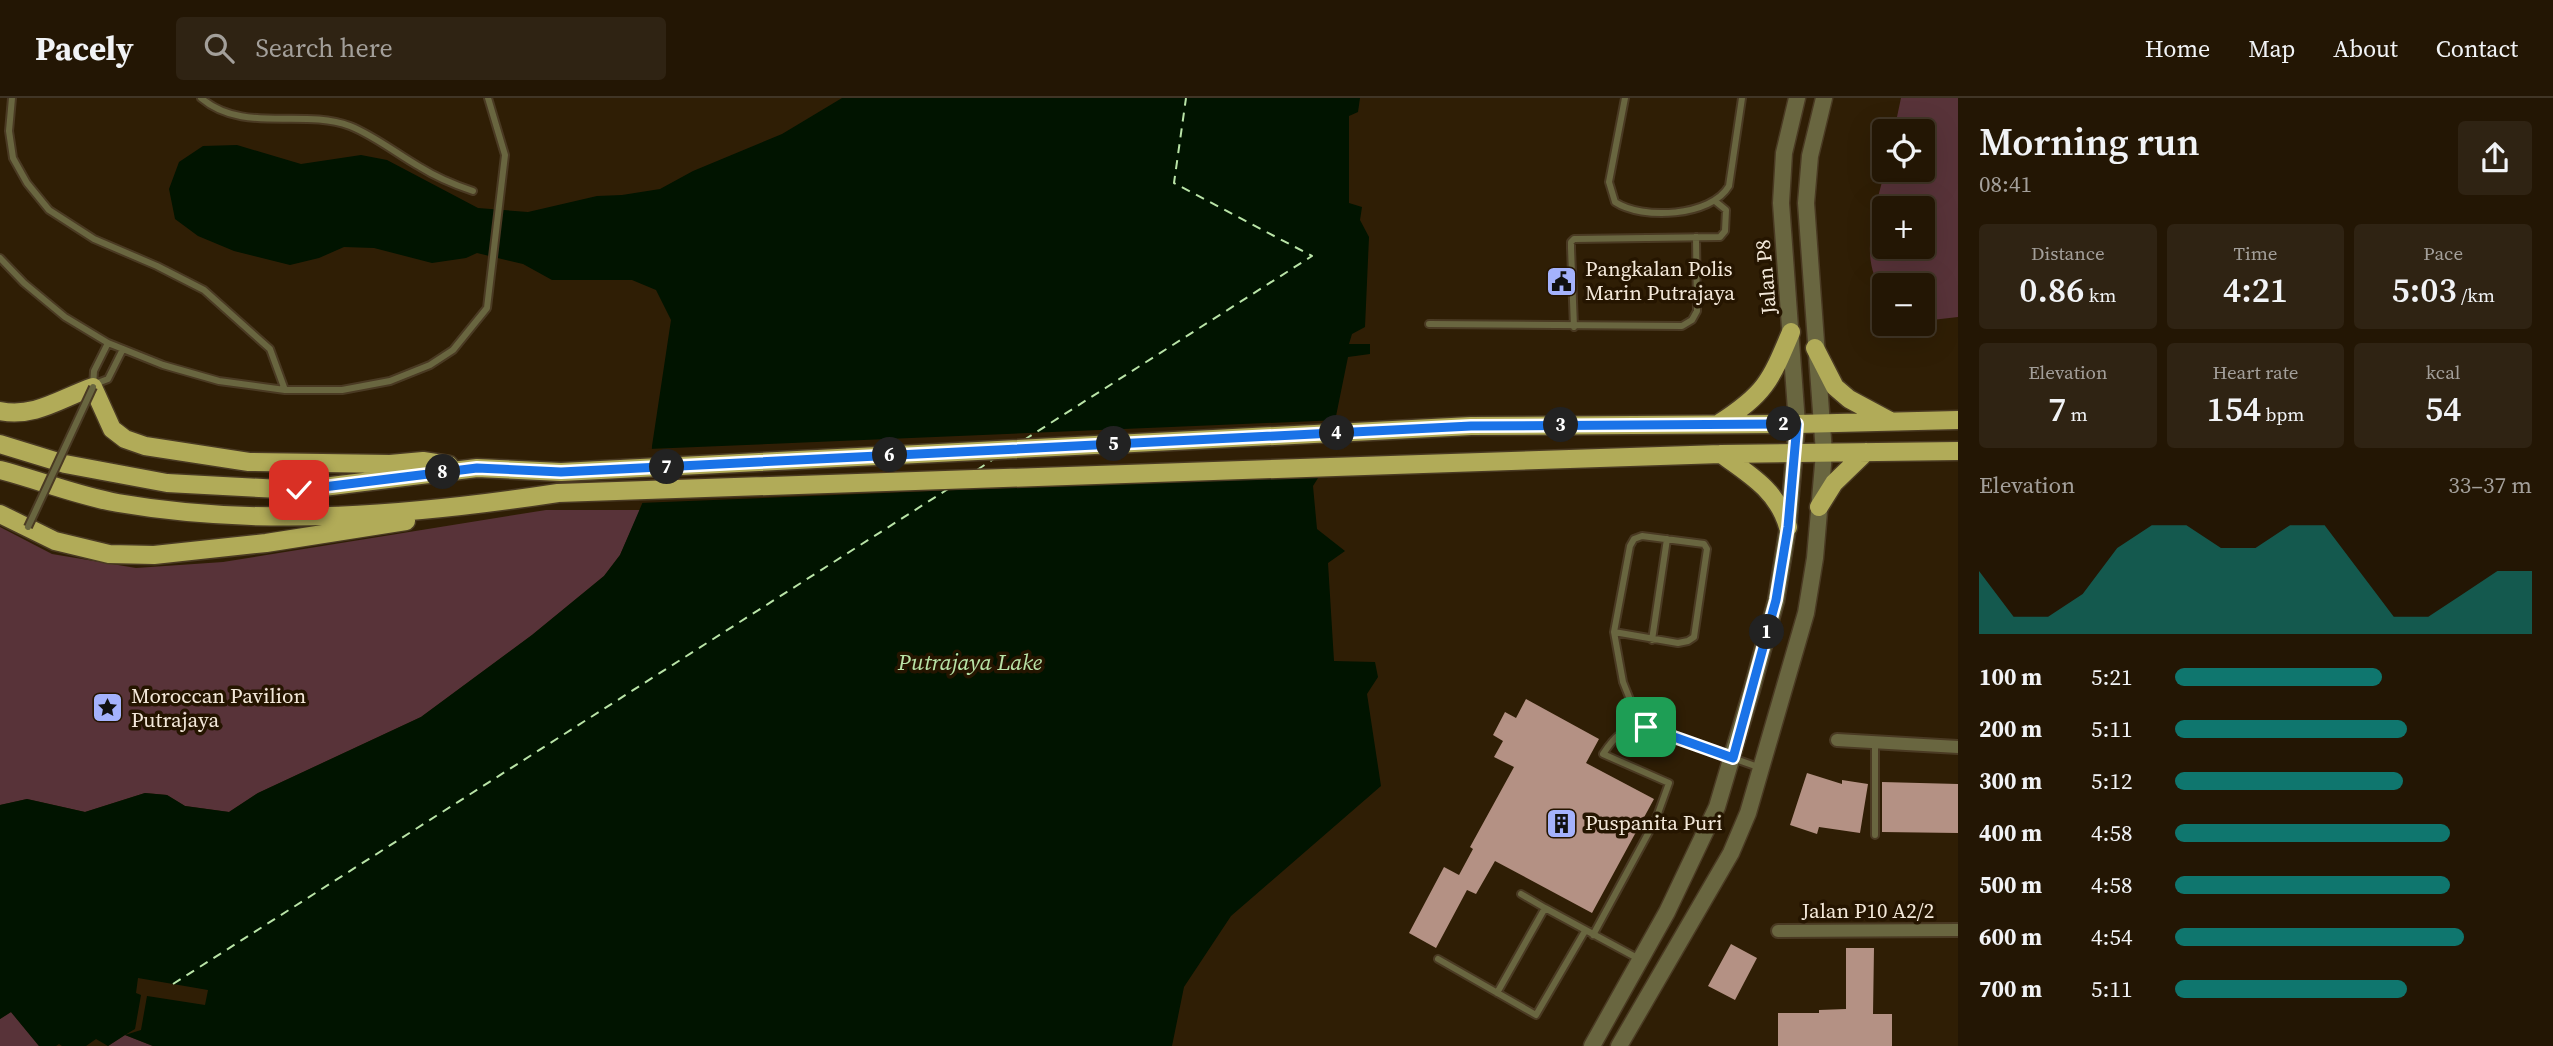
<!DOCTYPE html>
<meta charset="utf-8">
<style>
:root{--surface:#231604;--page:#2f2313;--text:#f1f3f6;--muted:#a39f9a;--line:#403526;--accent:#0f766e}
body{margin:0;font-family:"Source Serif 4",serif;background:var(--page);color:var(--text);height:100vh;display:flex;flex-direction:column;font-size:26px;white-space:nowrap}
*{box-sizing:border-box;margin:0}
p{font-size:23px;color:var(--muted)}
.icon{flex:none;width:38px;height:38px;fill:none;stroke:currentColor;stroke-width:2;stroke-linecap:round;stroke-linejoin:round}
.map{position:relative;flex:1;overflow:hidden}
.panel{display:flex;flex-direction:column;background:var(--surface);width:595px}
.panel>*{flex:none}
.controls{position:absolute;left:1872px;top:21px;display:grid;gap:14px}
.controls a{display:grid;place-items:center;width:63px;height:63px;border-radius:7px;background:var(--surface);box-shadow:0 7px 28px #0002,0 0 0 2px var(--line);font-size:35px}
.pin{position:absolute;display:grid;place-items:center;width:60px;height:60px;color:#fff;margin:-30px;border-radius:14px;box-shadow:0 4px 10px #0006}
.km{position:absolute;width:35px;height:35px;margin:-18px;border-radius:50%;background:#222;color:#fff;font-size:19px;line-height:35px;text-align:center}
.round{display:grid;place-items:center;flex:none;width:74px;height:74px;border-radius:7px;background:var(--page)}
.head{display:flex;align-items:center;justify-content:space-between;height:119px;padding:0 21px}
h1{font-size:38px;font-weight:600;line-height:52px}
.figures{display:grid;grid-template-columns:repeat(3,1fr);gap:10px;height:119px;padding:7px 21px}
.figures div{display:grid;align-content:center;border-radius:7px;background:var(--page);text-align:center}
.figures b{font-size:35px;font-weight:600}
.figures small{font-size:19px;font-weight:400}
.figures p{font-size:19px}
.chart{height:196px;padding:14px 21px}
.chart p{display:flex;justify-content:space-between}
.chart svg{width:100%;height:126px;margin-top:7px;fill:var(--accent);opacity:.7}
ul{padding:0 21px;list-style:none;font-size:23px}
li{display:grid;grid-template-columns:112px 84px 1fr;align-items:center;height:52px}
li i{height:18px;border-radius:9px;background:var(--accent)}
header{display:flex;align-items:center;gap:42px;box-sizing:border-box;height:98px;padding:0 35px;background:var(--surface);border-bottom:2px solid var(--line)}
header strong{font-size:33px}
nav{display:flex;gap:38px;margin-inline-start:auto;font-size:24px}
.search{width:490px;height:63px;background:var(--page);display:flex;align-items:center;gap:18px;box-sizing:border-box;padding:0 24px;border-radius:7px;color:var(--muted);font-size:26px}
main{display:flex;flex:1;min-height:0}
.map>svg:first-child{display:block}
</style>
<header>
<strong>Pacely</strong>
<div class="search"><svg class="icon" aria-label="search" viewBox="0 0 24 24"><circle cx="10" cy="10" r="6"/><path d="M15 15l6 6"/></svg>Search here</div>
<nav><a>Home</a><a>Map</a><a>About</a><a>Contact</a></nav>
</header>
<main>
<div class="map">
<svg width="1958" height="948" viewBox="0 0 1958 948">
<rect width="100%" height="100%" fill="#2f1e05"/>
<path fill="#583339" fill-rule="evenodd" d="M 1901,0 L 1958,0 L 1958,219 L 1932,222 L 1923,219 L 1923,187 L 1885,187 L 1885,196 C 1856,162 1876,110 1885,72 L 1923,72 L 1923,33 L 1894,33 ZM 1923,110 L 1923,149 L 1885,149 L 1885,110 Z
M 546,412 L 640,412 L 620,457 L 604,478 L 532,537 L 421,619 L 258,695 L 229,714 L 185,708 L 167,697 L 145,695 L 85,714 L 27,701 L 0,707 L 0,429 L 52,456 L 136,470 L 223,464 Z
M 11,914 L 39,948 L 0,948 L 0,921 Z
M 125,937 L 153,948 L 108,948 Z"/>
<path fill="#011400" d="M 842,0 L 1360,0 L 1358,14 L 1349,18 L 1349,105 L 1362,109 L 1360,122 L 1369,139 L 1365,229 L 1352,236 L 1349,246 L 1370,246 L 1370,256 L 1348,259 L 1335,323 L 1335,353 L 1313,388 L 1317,431 L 1345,453 L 1328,465 L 1334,563 L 1375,564 L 1378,579 L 1367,596 L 1381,688 L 1231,818 L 1184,889 L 1172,948 L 153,948 L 125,937 L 108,948 L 96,941 L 86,948 L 62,948 L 59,946 L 56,948 L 39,948 L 11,914 L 0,921 L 0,707 L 27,701 L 85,714 L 145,695 L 167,697 L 185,708 L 229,714 L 258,695 L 421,619 L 532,537 L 604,478 L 620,457 L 651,385 L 652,348 L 671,222 L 656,192 L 632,182 L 552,182 L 523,166 L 477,155 L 466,160 L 432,165 L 374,150 L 344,149 L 319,160 L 290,167 L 234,153 L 198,138 L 175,121 L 169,91 L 179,64 L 203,48 L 237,47 L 301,66 L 361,57 L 387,62 L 478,110 L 528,114 L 597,98 L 622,97 L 660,91 L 693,73 L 782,36 Z"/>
<path fill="#2f1e05" d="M 1339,322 L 1338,354 L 1324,377 L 639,405 L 648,384 L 648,351 Z
M 138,880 L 208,892 L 205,907 L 147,898 L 141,932 L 125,937 L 135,931 L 141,897 L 136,895 Z"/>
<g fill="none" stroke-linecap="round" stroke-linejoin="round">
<path stroke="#b9e4a7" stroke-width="2" stroke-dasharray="9 7" stroke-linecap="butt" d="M 1024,342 L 1312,158 L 1174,85 L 1186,0
M 977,372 L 995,360
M 173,886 L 948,391"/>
</g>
<path fill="#b49184" d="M 1526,601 L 1599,641 L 1586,665 L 1654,701 L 1592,815 L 1495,763 L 1476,796 L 1467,792 L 1436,850 L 1409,835 L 1444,769 L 1459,777 L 1473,751 L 1470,749 L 1514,669 L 1494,659 L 1503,643 L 1493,637 L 1505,614 L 1516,620 Z
M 1807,675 L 1842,686 L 1842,682 L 1868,686 L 1860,735 L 1819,729 L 1817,736 L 1790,727 Z
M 1882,684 L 1958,686 L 1958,735 L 1882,734 Z
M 1731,846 L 1757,860 L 1735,902 L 1708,888 Z
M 1846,850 L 1874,850 L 1873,916 L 1892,916 L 1892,948 L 1778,948 L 1778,915 L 1819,915 L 1819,912 L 1846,911 Z"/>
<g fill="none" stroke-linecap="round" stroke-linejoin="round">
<defs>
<path id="service" d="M 12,0 L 9,33 L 13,60 L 27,85 L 49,112 L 94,141 L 157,168 L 204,192 L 270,251 L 285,292
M 201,0 C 243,36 302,10 350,28 C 375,38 397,56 420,69 C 436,79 455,87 473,93
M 1625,0 L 1609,84 L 1615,104 C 1642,122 1711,119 1729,88 L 1742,0
M 0,160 L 24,185 L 65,219 L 108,245 L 163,267 L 219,283 L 285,292 L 342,292 L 390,283 L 430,267 L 453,252 L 487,210 L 505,57 L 488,0
M 1429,226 L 1682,228 L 1692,222 L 1697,213 L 1696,139
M 1574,229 L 1571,150 L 1571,144 L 1574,141 L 1720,139 L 1725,133 L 1726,112 L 1715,103
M 95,286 L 108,281 L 123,251
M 93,288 L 94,273 L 108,245
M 1614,534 L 1678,545 L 1688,543 L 1694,539 L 1707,451 L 1704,446 L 1642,438 L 1634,441 L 1630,448 L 1614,534 L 1623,584 L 1633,609 L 1645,629 L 1758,669
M 1652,542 L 1667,441
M 1875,644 L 1875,737
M 1521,796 L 1545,810
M 1593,837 L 1656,721 L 1669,685 L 1603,656 C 1617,635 1621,633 1645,629
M 1438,861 L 1536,917 L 1585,833
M 1497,895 L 1545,810 L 1639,861"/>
<path id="minor" d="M 1837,642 L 1958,649
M 1778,833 L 1958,832"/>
<path id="tertiary" d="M 1592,948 L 1667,814 L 1717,709 L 1752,591 L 1776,503 L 1788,429 L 1797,326 L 1781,105 L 1784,55 L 1797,0
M 1619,948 L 1731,755 L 1748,715 L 1806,515 L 1815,460 L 1824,355 L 1806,105 L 1810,58 L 1824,0"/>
<path id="primary" d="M 1815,250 L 1835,289 L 1849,301 L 1890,323
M 0,313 C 35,320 61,300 93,289 L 112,331 L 125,341 L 145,348 L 249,364 L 390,366 L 423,363 L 449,367
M 1718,326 C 1765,296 1770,284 1791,234
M 0,346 L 65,366 L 167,385 L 299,392 L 477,370 L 561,374 L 1471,328 L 1797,326 L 1958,322
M 1721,356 C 1749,376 1778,393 1788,429
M 0,372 C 39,382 78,398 118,405 C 263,430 414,417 558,395 L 1721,356 L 1958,353
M 1819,409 L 1834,385 L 1866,354
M 0,416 L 55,443 L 109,456 L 154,457 L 266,445 L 406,423"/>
</defs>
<use href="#service" stroke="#4a3a23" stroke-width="10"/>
<use href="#minor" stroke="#4a3a23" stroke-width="16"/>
<use href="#tertiary" stroke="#4a3a23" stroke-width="19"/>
<use href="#primary" stroke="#4a3a23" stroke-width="21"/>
<use href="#service" stroke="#696640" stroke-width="6"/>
<use href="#minor" stroke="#696640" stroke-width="12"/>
<use href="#tertiary" stroke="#696640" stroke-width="16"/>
<use href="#primary" stroke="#b1ab58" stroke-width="18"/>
<defs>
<path id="service-bridge" d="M 28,429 L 93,289"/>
</defs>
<use href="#service-bridge" stroke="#4a3a23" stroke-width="10" stroke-linecap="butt"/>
<use href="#service-bridge" stroke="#696640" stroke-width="6"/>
</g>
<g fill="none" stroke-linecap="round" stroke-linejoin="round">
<defs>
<path id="route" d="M 299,392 L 477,370 L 561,374 L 1471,328 L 1797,326 L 1788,429 L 1776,502 L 1733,660 L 1646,629"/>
</defs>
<use href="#route" stroke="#fff" stroke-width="14"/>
<use href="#route" stroke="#1a73e8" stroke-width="9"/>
</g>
<defs>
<symbol id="civic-square" viewBox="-11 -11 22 22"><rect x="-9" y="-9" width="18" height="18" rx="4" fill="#a4b2fc" stroke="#251500"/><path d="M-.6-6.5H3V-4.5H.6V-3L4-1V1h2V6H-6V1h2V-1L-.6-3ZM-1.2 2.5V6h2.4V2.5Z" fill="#111"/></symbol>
<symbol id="sight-square" viewBox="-11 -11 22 22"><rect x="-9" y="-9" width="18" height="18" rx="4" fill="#a4b2fc" stroke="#251500"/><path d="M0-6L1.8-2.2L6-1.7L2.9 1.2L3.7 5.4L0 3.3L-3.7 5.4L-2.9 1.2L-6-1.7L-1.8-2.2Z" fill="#111"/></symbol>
<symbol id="building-square" viewBox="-11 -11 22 22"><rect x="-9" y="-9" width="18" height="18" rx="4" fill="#a4b2fc" stroke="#251500"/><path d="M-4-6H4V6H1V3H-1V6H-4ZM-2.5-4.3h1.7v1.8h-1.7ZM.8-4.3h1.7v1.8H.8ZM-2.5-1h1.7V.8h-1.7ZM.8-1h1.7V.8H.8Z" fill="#111"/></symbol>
</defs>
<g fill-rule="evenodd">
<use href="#civic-square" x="1544" y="166" width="35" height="35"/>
<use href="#sight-square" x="90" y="592" width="35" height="35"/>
<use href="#building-square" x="1544" y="708" width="35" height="35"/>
</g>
<g text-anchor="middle" stroke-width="7" stroke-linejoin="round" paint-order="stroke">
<g font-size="21" fill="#f3e8d9" stroke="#251500" text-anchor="start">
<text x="1585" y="178">Pangkalan Polis<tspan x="1585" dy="24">Marin Putrajaya</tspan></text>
<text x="131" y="605">Moroccan Pavilion<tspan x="131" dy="24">Putrajaya</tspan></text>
<text x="1585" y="732">Puspanita Puri</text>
</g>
<g font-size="21" fill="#f3e8d9" stroke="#251500">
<text transform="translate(1766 179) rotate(-95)" y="7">Jalan P8</text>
<text x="1868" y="820">Jalan P10 A2/2</text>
</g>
<g font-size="23" font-style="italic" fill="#b9e4a7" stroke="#251500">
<text x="970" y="572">Putrajaya Lake</text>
</g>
</g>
</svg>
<div class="controls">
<a><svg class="icon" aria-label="locate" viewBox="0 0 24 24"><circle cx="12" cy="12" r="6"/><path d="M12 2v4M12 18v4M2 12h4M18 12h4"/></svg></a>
<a>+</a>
<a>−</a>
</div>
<div class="pin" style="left:1646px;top:629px;background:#1e9e55"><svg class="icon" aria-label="arrive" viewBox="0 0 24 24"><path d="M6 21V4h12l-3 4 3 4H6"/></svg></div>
<div class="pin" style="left:299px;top:392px;background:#d93025"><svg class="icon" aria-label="check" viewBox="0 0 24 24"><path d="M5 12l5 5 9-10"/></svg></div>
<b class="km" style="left:1767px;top:534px">1</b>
<b class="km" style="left:1784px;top:326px">2</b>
<b class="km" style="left:1561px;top:327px">3</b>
<b class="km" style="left:1337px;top:335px">4</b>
<b class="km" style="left:1114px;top:346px">5</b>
<b class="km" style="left:890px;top:357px">6</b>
<b class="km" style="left:667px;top:369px">7</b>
<b class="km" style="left:443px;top:374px">8</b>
</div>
<section class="panel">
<div class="head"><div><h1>Morning run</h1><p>08:41</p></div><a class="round"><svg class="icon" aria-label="share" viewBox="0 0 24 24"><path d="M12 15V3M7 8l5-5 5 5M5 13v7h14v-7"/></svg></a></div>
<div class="figures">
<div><p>Distance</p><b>0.86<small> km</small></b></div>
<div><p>Time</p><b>4:21</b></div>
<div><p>Pace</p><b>5:03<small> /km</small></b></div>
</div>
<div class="figures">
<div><p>Elevation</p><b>7<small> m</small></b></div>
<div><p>Heart rate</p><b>154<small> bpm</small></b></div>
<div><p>kcal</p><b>54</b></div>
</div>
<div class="chart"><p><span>Elevation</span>33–37 m</p>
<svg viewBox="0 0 160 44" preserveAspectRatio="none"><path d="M0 44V22L10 38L20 38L30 30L40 14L50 6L60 6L70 14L80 14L90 6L100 6L110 22L120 38L130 38L140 30L150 22L160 22V44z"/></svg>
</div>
<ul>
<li><b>100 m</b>5:21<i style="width:58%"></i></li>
<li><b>200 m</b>5:11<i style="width:65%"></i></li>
<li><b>300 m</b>5:12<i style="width:64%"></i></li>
<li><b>400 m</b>4:58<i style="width:77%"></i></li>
<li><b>500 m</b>4:58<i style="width:77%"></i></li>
<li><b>600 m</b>4:54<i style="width:81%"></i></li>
<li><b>700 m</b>5:11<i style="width:65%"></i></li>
</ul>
</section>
</main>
